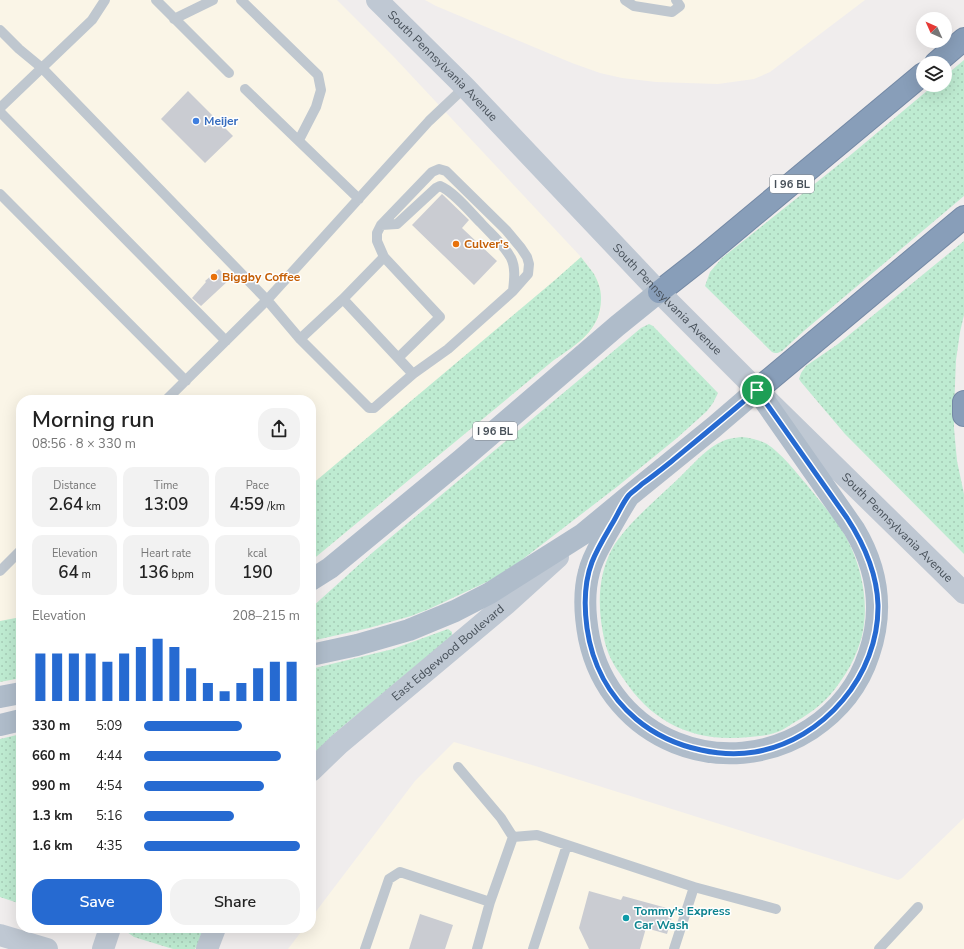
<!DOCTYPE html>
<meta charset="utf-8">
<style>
:root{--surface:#fff;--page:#f2f2f2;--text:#222;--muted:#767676;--accent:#266ad1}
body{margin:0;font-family:"Nunito Sans",sans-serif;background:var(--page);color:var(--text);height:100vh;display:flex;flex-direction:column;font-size:15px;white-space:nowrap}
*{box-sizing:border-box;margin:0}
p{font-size:13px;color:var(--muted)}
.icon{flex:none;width:22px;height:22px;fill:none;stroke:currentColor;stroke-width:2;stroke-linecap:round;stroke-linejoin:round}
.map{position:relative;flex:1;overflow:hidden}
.drawer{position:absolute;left:16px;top:395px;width:300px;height:538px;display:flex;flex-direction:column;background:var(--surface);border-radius:16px;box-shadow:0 4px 16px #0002}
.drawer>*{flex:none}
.needle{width:26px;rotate:315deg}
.tools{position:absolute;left:916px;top:12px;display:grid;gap:8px}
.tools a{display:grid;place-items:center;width:36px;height:36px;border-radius:50%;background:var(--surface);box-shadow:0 4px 16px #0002;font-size:20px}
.pin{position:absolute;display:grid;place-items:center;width:34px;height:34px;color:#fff;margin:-17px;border:2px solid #fff;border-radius:50%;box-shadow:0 1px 4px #0007}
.round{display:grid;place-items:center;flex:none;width:42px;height:42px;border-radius:16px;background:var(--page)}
.summary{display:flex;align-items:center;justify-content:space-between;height:68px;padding:0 16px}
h1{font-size:22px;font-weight:600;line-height:30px}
.stats{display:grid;grid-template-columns:repeat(3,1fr);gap:6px;height:68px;padding:4px 16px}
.stats div{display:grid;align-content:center;border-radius:10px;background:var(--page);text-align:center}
.stats b{font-size:17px;font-weight:600}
.stats small{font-size:11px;font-weight:400}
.stats p{font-size:11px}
.chart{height:112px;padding:8px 16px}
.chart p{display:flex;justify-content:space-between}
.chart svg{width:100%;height:72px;margin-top:4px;stroke:var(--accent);stroke-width:6}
.primary-button{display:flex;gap:8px;margin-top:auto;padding:8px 16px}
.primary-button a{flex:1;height:46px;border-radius:16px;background:var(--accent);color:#fff;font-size:16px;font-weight:600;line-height:46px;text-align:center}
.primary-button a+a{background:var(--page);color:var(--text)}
ul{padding:0 16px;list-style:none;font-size:13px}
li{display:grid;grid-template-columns:64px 48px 1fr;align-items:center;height:30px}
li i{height:10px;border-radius:5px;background:var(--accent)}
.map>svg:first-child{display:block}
</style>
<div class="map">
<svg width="964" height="949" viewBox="0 0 964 949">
<defs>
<pattern id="grass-dots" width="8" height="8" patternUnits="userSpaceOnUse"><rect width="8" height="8" fill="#beebd1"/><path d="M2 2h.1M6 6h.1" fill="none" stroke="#a5cbb6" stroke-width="1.8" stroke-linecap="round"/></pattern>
</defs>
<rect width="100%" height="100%" fill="#f0eded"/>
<path fill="#faf5e7" d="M 0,0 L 337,0 L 393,56 L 581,257 L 594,274 L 599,283 L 601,294 L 601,303 L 600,313 L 597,320 L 592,329 L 585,338 L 577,344 L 554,360 L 311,561 L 311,400 L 21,400 L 21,678 L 0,682 Z
M 425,0 L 865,0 L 770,72 L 754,79 L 718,84 L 656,82 L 622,78 L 600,73 L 572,63 L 436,6 Z
M 454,742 L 532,765 L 898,880 L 902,878 L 964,818 L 964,949 L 288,949 L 304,928 L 311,928 L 311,918 L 415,781 Z"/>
<path fill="url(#grass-dots)" d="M 964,60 L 964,196 L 805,330 L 782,351 C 778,353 776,354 772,352 L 705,286 L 710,272 L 722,258 L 847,158 L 934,85 L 945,85 L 945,76 Z
M 964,241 L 964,315 L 960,332 L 956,360 L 954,409 L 954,428 L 957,461 L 964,494 L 964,554 L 845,434 L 801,382 L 799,379 L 801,373 L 806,366 L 838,344 Z
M 581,257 C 585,263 590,268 594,274 C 598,281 601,289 601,297 C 602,330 577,344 554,360 L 311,561 L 311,485 L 555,280 Z
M 649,324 L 653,326 L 718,393 L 713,403 L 707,411 L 677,438 L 618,486 L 553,536 L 519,562 L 491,580 L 429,609 L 411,616 L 369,628 L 311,641 L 311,608 L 372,553 L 641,328 Z
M 742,437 C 751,438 759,440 767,444 C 781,453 796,472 807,485 C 822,504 840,523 850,545 C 865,577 871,618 857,651 C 853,662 847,672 840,682 C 828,700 813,712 795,722 C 787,727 780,732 771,734 C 764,736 757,736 750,737 C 695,743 653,724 623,678 C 619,672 614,666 611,659 C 605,647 603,634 601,621 C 598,596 600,572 612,549 C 623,529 648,507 665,491 C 675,482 684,473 694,463 C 702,455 710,447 721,442 C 728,438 734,438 742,437 Z
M 21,617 L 21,678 L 0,682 L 0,621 Z
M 448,629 L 452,632 L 452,636 L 336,732 L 311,756 L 311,669 L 393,649 Z
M 21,734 L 21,904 L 0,897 L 0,739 Z
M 126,928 L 203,928 L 198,944 L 195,949 L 173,949 L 134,937 L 127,932 Z"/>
<path fill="#caccd2" d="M 188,91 L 233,136 L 205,163 L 161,119 Z
M 442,194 L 469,220 L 462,228 L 497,261 L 474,285 L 412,225 Z
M 219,269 L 229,280 L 201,306 L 192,298 L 206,282 L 205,281 Z
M 589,891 L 621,900 L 623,896 L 674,910 L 667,934 L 646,928 L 640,949 L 589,949 L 579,928 Z
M 420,914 L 453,925 L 445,949 L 409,949 Z"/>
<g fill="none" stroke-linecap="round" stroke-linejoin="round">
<defs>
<path id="motorway" d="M 936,63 L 964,39
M 659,292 L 701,259 L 923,74
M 757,390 L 964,217
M 964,402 L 964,415"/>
</defs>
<use href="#motorway" stroke="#7489a5" stroke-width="24"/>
<path stroke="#bfc7cf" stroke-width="10" d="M 156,0 L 229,73
M 241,0 L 318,75 L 321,90 L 316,107 L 299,140
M 625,0 L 634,6 L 672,12 L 680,6 L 676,0
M 174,19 L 213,0
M 0,30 L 19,49 L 42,68 L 267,300 L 300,339 L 369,408 L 374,408 L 413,374 L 448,349 L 513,291 L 528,274 L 529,264 L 527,257 L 521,248 L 506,230 L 446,171 L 439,169 L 432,172 L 381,225 L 377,233 L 377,241 L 384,257 L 440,317 L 398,358
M 245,89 L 359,199
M 0,108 L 92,20 L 105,0
M 0,112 L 226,341
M 0,194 L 186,381
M 381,225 L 397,224 L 436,188 L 440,186 C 453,191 471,213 481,223 C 491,234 504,245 511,258 C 516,268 514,281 513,291
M 343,299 L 413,374
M 300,339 L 343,299 L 384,257
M 166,400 L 267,300 L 429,121 L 465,87
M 0,571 L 21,550
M 458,767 L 501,818 L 513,837 L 490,902 L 477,949
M 513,837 L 537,835 L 694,887
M 365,949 L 389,879 L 400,872 L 490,902
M 533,949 L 567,845
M 674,949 L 694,887 L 776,909
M 879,949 L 918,907"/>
<g stroke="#bfc8d3" stroke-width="22">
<path id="s1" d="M 377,0 L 465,87 L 659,292 L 757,390 L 964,593"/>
<path id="s2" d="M 311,771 L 339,744 L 506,604 L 558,557"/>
<path d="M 0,935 L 47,949"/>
<path d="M 103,949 L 110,928"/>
<path d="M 207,949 L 215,928"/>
</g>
<path stroke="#afbcca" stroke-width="22" d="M 311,580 L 330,568 L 461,460 L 617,326 L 659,292
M 311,655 L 357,645 L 409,630 L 455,611 L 490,593 L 583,534 L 629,496 L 714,427 L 757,390 L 854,529 C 878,569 884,610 869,654 C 859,685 838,711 811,729 C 725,785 610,740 589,638 C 585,617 583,594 589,572 C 592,558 600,546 607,533 C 614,521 621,508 629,496
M 0,697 L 21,693
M 0,725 L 21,720"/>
<use href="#motorway" stroke="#889eb9" stroke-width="22"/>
</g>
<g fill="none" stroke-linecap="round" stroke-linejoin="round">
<defs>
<path id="route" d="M 757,390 L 847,518 C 864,544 877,573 878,605 C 879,675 824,740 755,752 C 737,755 719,754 701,750 C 677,745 655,735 636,719 C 609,696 592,664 587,628 C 584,606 584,583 592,562 C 597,549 605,536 612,524 C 617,516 623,502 629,495 C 633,491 638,488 642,484 C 652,477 662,469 672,461 C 701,437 729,414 757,390 Z"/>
</defs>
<use href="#route" stroke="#fff" stroke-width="8"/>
<use href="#route" stroke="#266ad1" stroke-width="5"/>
</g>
<circle fill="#3f7fe0" stroke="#fff" stroke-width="1.5" cx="196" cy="121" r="4"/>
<g fill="#e8710a" stroke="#fff" stroke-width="1.5">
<circle cx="456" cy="244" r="4"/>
<circle cx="214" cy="277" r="4"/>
</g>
<circle fill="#0f9aa8" stroke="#fff" stroke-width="1.5" cx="626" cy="918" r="4"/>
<g text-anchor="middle" stroke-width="3" stroke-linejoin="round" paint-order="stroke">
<g fill="#fff" stroke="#7e848b" stroke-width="1">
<rect x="770" y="175" width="44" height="18" rx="3"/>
<rect x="473" y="422" width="44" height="18" rx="3"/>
</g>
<g font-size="11" font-weight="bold" fill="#475059">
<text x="792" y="188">I 96 BL</text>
<text x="495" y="435">I 96 BL</text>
</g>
<g font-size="12" fill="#475059" stroke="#fff">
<text dy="4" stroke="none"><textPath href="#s1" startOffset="93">South Pennsylvania Avenue</textPath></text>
<text dy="4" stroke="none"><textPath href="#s1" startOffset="417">South Pennsylvania Avenue</textPath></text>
<text dy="4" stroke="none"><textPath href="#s1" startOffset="741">South Pennsylvania Avenue</textPath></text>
<text dy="4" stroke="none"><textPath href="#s2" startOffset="181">East Edgewood Boulevard</textPath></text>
</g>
<g font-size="12" font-weight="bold" fill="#366cbe" stroke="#fff" text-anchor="start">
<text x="204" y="125">Meijer</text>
</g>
<g font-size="12" font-weight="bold" fill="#c56008" stroke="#fff" text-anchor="start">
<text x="464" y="248">Culver's</text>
<text x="222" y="281">Biggby Coffee</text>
</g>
<g font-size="12" font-weight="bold" fill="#0d838f" stroke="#fff" text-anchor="start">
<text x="634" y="915">Tommy's Express<tspan x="634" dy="14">Car Wash</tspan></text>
</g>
</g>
</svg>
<div class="tools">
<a><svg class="needle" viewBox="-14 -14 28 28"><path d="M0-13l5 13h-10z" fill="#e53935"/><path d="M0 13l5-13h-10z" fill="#767676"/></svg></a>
<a><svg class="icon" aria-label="layers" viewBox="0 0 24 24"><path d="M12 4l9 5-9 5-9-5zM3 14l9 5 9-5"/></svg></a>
</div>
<div class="pin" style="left:757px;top:390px;background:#1e9e55"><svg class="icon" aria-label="arrive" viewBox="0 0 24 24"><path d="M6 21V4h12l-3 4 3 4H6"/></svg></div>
<section class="drawer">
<div class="summary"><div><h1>Morning run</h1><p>08:56 · 8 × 330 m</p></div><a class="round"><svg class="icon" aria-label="share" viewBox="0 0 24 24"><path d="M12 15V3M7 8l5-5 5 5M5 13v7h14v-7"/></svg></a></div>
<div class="stats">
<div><p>Distance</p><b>2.64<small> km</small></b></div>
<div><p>Time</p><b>13:09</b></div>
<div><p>Pace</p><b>4:59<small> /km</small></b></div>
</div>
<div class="stats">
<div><p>Elevation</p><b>64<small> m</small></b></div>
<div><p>Heart rate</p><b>136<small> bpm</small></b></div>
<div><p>kcal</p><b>190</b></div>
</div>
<div class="chart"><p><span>Elevation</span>208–215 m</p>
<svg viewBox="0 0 160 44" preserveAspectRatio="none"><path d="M5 44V15M15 44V15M25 44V15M35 44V15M45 44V20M55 44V15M65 44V11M75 44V6M85 44V11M95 44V24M105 44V33M115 44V38M125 44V33M135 44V24M145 44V20M155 44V20"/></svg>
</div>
<ul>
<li><b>330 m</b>5:09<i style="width:63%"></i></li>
<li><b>660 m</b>4:44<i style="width:88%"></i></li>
<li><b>990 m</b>4:54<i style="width:77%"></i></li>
<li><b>1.3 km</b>5:16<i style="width:58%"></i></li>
<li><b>1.6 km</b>4:35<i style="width:100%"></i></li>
</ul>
<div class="primary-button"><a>Save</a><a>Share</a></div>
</section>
</div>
